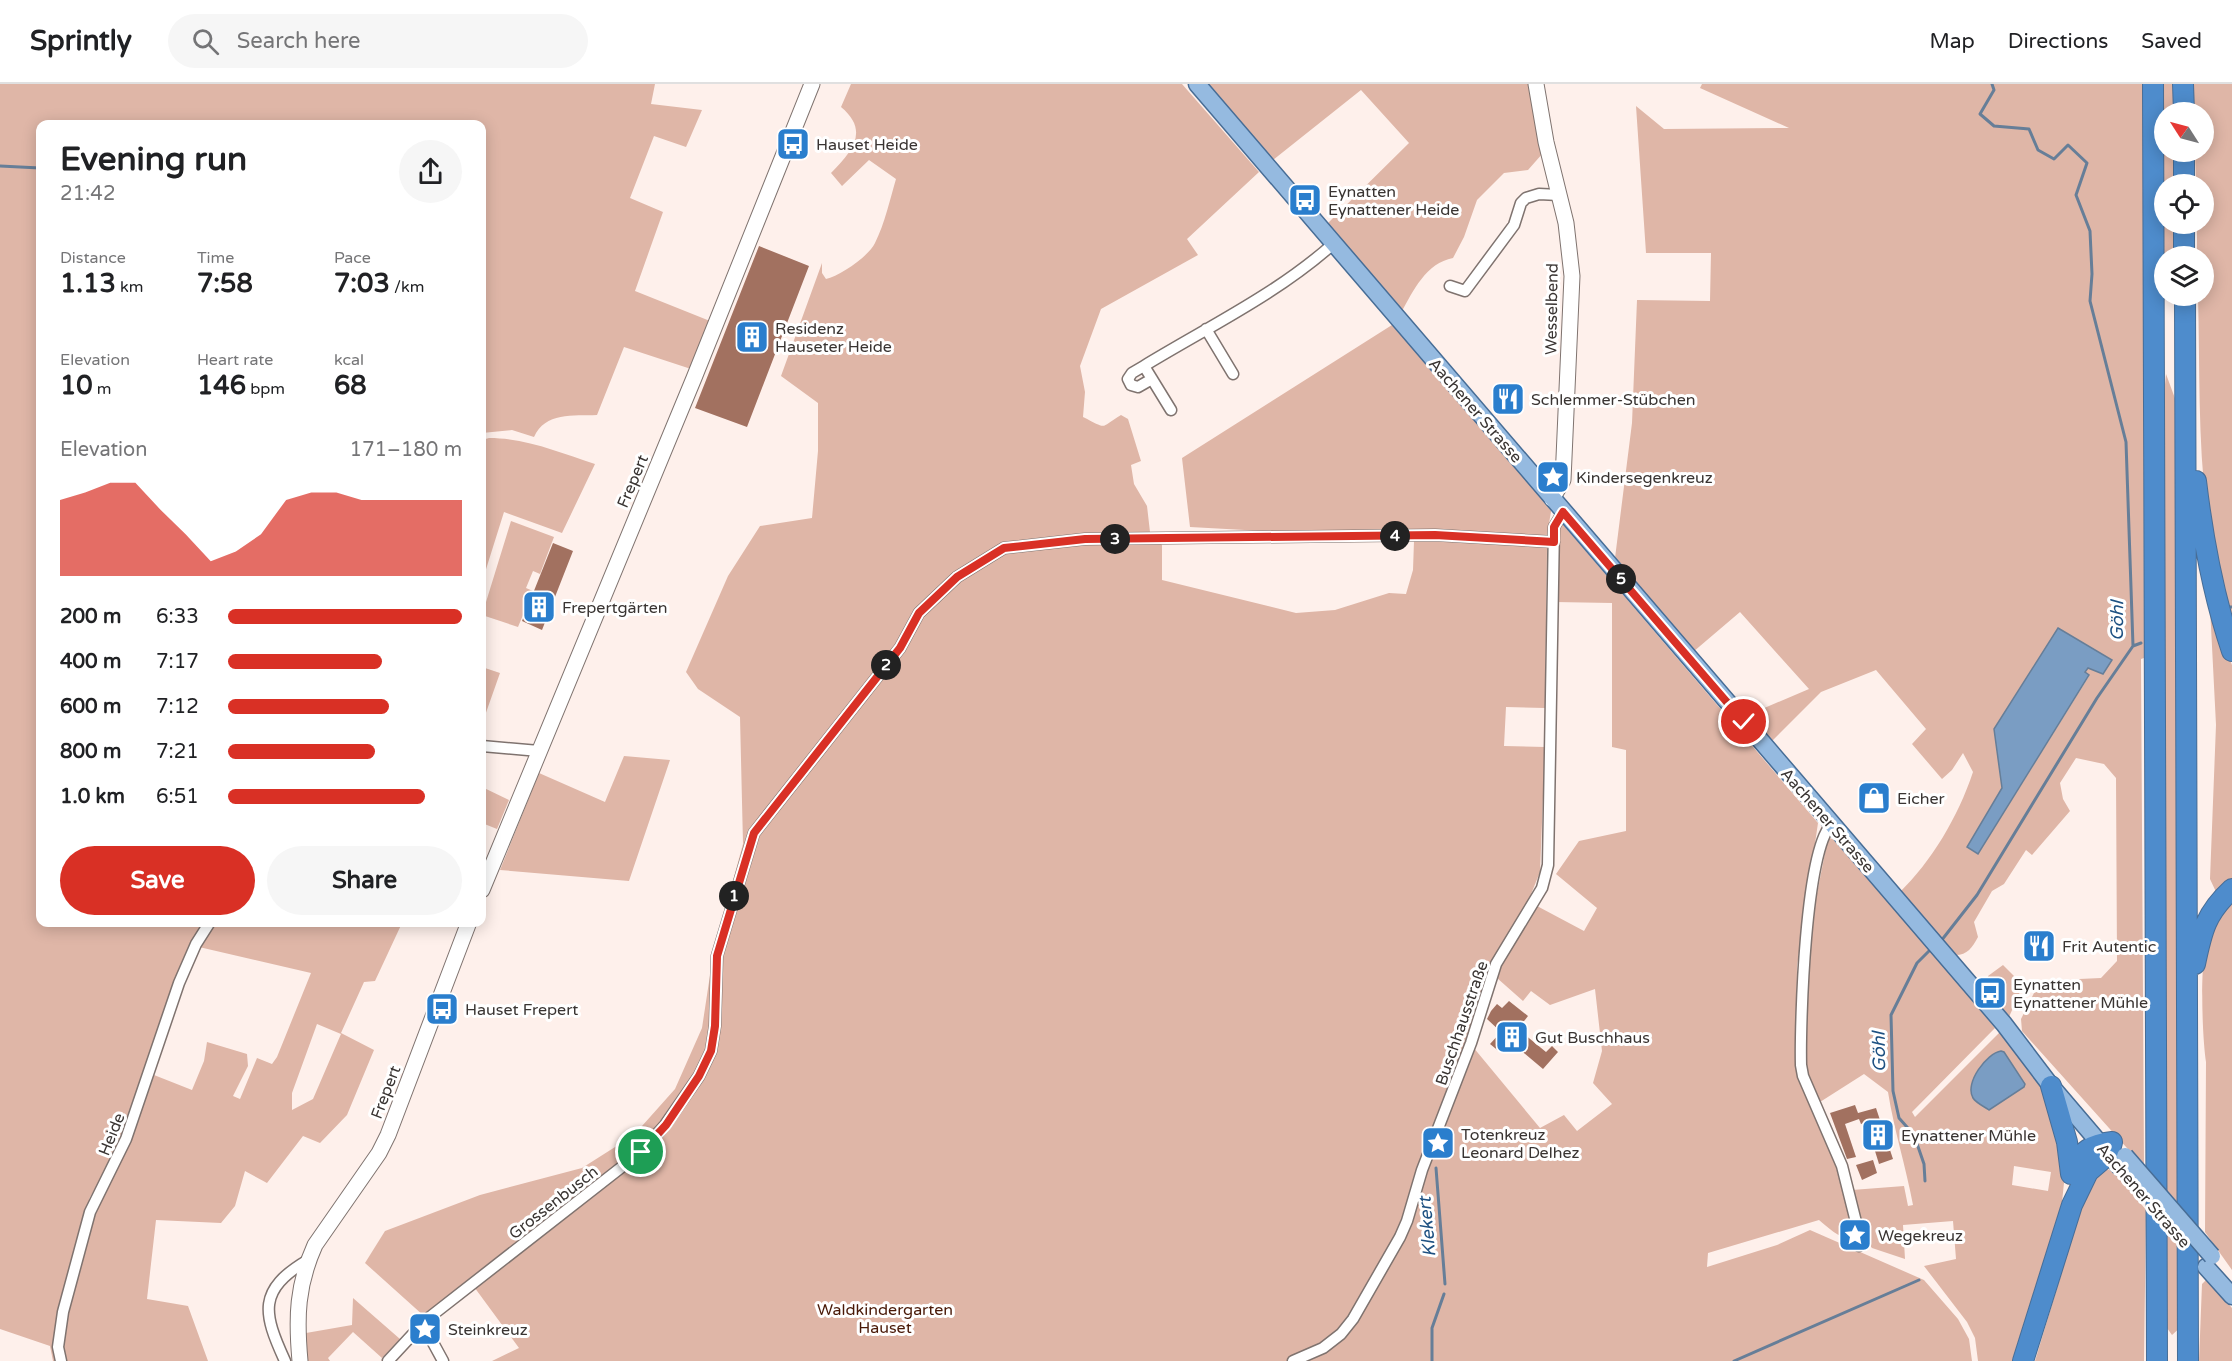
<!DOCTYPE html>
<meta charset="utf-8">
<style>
:root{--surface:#fff;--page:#f6f6f6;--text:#202124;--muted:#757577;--line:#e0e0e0;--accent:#d93025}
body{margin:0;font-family:"Varela Round",sans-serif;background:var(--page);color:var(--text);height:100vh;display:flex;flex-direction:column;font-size:22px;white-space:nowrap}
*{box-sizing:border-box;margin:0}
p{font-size:20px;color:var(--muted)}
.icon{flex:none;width:33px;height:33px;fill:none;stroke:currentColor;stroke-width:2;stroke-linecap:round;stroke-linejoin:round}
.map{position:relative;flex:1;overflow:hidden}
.drawer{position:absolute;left:36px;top:36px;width:450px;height:807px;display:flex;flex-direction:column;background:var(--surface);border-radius:12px;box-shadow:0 3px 15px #0003}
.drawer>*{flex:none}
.needle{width:39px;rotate:306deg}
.tools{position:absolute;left:2154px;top:18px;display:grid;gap:12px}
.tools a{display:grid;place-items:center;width:60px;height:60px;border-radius:50%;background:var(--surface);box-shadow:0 3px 15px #0003;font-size:30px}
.pin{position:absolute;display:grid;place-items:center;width:51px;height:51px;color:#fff;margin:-26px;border:3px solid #fff;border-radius:50%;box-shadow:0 2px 6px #0007}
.km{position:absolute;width:30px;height:30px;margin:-15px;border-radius:50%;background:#222;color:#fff;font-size:16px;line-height:30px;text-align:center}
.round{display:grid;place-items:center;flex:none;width:63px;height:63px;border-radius:32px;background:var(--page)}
.summary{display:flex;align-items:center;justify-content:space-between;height:102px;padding:0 24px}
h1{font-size:33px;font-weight:700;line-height:45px}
.figures{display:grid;grid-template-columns:repeat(3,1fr);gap:9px;height:102px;padding:6px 24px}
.figures div{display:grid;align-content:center}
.figures b{font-size:26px;font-weight:700}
.figures small{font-size:16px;font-weight:400}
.figures p{font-size:16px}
.chart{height:168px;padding:12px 24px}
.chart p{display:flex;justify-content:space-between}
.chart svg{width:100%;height:108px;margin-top:6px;fill:var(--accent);opacity:.7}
.action{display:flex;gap:12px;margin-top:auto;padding:12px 24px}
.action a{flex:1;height:69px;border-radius:36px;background:var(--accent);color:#fff;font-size:24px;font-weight:700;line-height:69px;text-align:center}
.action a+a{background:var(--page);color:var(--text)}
ul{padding:0 24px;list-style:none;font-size:20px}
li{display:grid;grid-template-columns:96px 72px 1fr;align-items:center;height:45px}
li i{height:15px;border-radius:8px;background:var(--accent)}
header{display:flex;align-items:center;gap:36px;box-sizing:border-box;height:84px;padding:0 30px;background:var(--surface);border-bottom:2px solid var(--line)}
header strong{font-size:28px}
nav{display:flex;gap:33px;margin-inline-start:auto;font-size:21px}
.search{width:420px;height:54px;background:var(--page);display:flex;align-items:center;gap:15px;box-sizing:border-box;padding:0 21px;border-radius:33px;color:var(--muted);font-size:22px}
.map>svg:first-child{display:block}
</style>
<header>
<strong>Sprintly</strong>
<div class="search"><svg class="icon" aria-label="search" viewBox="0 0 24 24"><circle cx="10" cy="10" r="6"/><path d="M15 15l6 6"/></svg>Search here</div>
<nav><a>Map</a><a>Directions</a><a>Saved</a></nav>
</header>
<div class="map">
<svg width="2232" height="1277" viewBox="0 0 2232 1277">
<rect width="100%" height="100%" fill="#fef0eb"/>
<path fill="#dfb6a7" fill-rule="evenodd" d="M 0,0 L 655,0 L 651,20 L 702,26 L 686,63 L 654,52 L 630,114 L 663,128 L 635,207 L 710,237 L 691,285 L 624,263 L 597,331 C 573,332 545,328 534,353 L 512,346 L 482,349 L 482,40 L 40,40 L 40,838 L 205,839 L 108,1082 L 89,1115 L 105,1108 L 143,1023 L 154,991 L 192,1006 L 204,977 L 207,958 L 247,970 L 248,982 L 233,1012 L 240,1015 L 257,974 L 272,980 L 277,973 L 311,889 L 199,863 L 216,839 L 402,839 L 375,897 L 364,898 L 341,949 L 374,966 L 347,1031 L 320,1059 L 303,1052 L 267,1099 L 245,1087 L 235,1122 L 221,1139 L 156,1136 L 147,1215 L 188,1222 L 208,1277 L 53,1277 L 50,1262 L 0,1245 ZM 317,940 L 341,950 L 313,1015 L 292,1026 L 292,1009 Z
M 851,0 L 1182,0 L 1259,88 L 1187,155 L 1198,171 L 1101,225 L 1080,282 L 1085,308 L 1083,333 C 1109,346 1099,344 1121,331 L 1128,335 L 1141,377 L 1131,381 L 1134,400 L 1147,422 L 1150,448 L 1162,461 L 1162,496 L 1296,529 L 1335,526 L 1389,509 L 1406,510 L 1413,486 L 1414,457 L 1543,458 L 1547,464 L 1545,624 L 1506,623 L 1504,662 L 1545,663 L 1540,788 L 1529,815 L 1493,877 L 1443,1025 L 1435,1066 L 1473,963 L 1540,1044 L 1564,1031 L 1577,1047 L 1612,1020 L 1593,999 L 1602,967 L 1595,905 L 1550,921 L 1531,907 L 1523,917 L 1497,894 L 1503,878 L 1537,822 L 1584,847 L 1597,824 L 1556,790 L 1579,757 L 1626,747 L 1626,666 L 1612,663 L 1612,519 L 1555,518 L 1560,437 L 1818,739 L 1797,882 L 1796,987 L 1831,1063 L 1854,1154 C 1840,1156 1829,1144 1819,1136 L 1708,1169 L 1707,1183 L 1777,1161 L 1810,1146 L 1924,1196 L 1958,1235 L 1969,1255 L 1972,1277 L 492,1277 L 519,1264 L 469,1196 L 424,1232 L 365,1179 L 385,1147 L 480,1111 L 582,1084 L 634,1051 L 675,1005 L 702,944 L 714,865 L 743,760 L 740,633 L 698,605 L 686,588 L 728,492 L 760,442 L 812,434 L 818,367 L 818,319 L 781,292 L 822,179 L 822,189 L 826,195 C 840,192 869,172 875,159 C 885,139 890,115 896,95 L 869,76 L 842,102 L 831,89 C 852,68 870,47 841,23 Z
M 1208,0 L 1532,0 L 1543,69 L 1528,86 L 1504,89 L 1477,116 L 1464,153 L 1453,174 C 1426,179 1413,207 1401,229 L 1327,140 L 1409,59 L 1361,6 L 1273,76 Z
M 1702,0 L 2143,0 L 2144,574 L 2141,575 L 2144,1083 L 2022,947 L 2021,935 L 2038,901 L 2079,902 L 2079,895 L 2101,894 L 2117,877 L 2116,694 L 2104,680 L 2076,674 L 2060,699 L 2063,715 L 2070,727 L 2032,771 L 2026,766 L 2004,800 L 1992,807 L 1974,838 L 1978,853 C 1972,864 1967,872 1953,871 L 1899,809 C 1932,777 1958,733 1973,688 L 1963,669 L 1952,686 L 1942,695 L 1912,660 L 1926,645 L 1876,586 L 1821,608 L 1771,658 L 1748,631 L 1809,605 L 1740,528 L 1693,568 L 1615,474 L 1632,339 L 1637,216 L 1710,217 L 1711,169 L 1646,169 L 1636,22 L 1664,45 L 1789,44 L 1700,4 ZM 2058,545 L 2088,583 L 2085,588 L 2089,592 L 1978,770 L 1967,763 L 2002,704 L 1995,644 Z
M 2158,0 L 2179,0 L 2179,28 L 2164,28 L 2164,68 L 2179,68 L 2179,100 L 2164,100 L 2164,140 L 2178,140 L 2177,172 L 2164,172 L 2164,188 L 2160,159 Z
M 2193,0 L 2232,0 L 2232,532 C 2194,432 2201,317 2198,212 L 2204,212 L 2204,172 L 2197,172 L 2197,140 L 2204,140 L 2204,100 L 2196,100 L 2195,68 L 2204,68 L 2204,28 L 2194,28 Z
M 1392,241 L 1552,422 L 1547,451 L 1414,455 L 1190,443 L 1182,374 Z
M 2166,290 L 2180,328 L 2183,1241 L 2172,1251 L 2162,1237 L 2161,342 Z
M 489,354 C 526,354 561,369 595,380 L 562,449 L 504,428 L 482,498 L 482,356 Z
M 511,437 L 554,453 L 540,490 L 533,487 L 526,504 L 533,507 L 518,543 L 482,531 Z
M 2210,523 L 2232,581 L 2232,797 L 2217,810 L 2210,795 L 2216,641 Z
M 482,583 L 500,589 L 482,640 Z
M 624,672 L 670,676 L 629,797 L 500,786 L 539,689 L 605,718 Z
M 482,703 L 509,716 L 497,745 L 482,739 Z
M 1828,754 L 1833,755 L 1926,858 L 1995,944 L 1912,1028 L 1915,1033 L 2000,948 L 2041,1000 L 2066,1080 L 2062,1118 L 2012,1277 L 1978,1277 L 1975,1254 L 1967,1238 L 1924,1182 L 1956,1175 L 1953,1137 L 1903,1141 L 1905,1175 L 1872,1164 L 1866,1157 L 1852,1106 L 1904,1102 L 1908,1122 L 1913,1121 C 1906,1083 1894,1046 1888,1008 L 1864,990 L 1820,1018 L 1805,990 L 1804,962 L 1809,850 ZM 2001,967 L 1989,1026 L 1974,1014 C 1973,1010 1972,1004 1973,999 C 1974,987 1989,969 2001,967 ZM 2014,1082 L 2051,1088 L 2048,1107 L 2012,1101 Z
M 2232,818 L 2232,1186 L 2205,1148 L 2206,978 C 2202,952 2199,870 2209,848 C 2214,837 2223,825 2232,818 Z
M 2003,881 L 2023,901 L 2009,933 L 1987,909 L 1988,892 Z
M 2107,1085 L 2116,1089 L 2146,1126 L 2144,1277 L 2035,1277 L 2088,1101 Z
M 2207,1195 L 2232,1224 L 2232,1277 L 2199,1277 L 2202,1200 Z
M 353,1214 L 400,1255 L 382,1274 L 353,1248 L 328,1274 L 330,1277 L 307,1277 L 306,1249 L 352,1241 Z"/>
<path fill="#7a9dc3" stroke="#667e98" stroke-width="1.5" d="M 2058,544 L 2112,576 L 2103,590 L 2088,584 L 2085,588 L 2089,591 L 1978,770 L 1967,763 L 2002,704 L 1994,645 Z
M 2001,967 L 2004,968 L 2025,1000 L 2024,1003 L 1989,1026 C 1985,1023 1976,1019 1973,1014 C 1964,999 1987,969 2001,967 Z"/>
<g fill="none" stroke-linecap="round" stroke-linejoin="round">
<path stroke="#667e98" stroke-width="3" d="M 0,82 L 40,84
M 2230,523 L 2232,523
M 2133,562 L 2141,559
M 1941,857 L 1977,811 L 2097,614 L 2133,562 L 2126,358 L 2090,217 L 2092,190 L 2090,147 L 2076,111 L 2087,79 L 2068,61 L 2054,75 L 2038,66 L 2029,45 L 1994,42 L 1980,30 L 1994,6 L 1992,0
M 1436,1084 L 1445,1200
M 1925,1097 L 1924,1080 L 1914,1051 L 1899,1034 L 1893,1007 L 1891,931 L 1917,879 L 1931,865
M 1432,1277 L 1432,1244 L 1444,1210
M 1734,1277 L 1919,1196"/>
</g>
<path fill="#a27160" d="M 759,162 L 809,182 L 747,343 L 695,324 Z
M 553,459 L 573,467 L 542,546 L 522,537 Z
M 1509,917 L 1528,932 L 1518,945 L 1546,968 L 1552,962 L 1558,968 L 1543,985 L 1511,958 L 1501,969 L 1490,960 L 1501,948 L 1487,935 L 1491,927 L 1497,920 L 1502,924 Z
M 1855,1021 L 1858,1029 L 1876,1024 L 1893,1075 L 1879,1080 L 1875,1067 L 1877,1066 L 1867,1038 L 1861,1040 L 1859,1035 L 1845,1040 L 1856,1073 L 1847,1075 L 1830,1029 Z
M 1873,1076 L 1877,1089 L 1862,1096 L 1856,1081 Z"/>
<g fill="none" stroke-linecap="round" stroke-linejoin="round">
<defs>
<path id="street" d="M 1450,202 L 1465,207 L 1514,141 L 1521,119 L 1526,114 L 1539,110 L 1559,111
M 1206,245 L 1233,290
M 1144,282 L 1132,289 L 1128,295 L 1131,301 L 1138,303 L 1152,295
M 1171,326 L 1144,282 C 1208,243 1277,210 1333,160
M 482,662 L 539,667
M 1832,740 C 1805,763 1800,941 1801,981 L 1803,992 L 1842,1082 L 1859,1150 L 1859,1162
M 418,1245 L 431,1255 L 443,1277
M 61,1277 L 58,1263 L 63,1228 L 90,1128 L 126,1055 L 179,899 L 196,860 L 210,838
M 285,1277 C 263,1229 257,1206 308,1176
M 388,1277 L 426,1236 L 641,1068 L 665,1041 L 699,992 L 711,967 L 715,942 L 717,872 L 754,749 L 900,564 L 919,529 L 957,493 L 1004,464 L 1085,455 L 1435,451 L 1554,458
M 1293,1277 L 1323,1264 L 1341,1250 L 1353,1235 L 1400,1153 L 1407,1137 L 1422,1086 L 1471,959 L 1496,880 L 1542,804 L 1548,781 L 1554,443 L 1563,428"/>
<path id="secondary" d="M 1536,0 L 1546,58 L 1566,139 L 1572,192 L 1563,396 L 1552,415
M 482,806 L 694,294 L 812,0
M 300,1277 C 296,1233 297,1201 315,1161 L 379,1069 L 388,1051 L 469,838"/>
<path id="primary" d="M 1197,0 L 2004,940 L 2051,1002 L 2120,1083
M 2206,1183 L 2232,1212"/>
<path id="highway" d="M 2153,0 L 2157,1277
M 2183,0 L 2184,28
M 2184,68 L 2184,100
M 2184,140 L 2184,172
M 2185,212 L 2188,1277
M 2196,397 C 2203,456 2213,511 2232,567
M 2195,880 C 2202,846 2206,829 2232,805
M 2051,1002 L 2067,1058 L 2071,1090
M 2023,1277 L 2072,1121 L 2088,1088 L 2109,1070 L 2112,1058 C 2092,1060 2081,1067 2071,1085"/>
</defs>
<use href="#street" stroke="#7f736f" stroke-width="13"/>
<use href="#secondary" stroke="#7f736f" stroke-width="17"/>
<use href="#primary" stroke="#476d96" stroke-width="19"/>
<use href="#highway" stroke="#476d96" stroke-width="22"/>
<use href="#street" stroke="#fff" stroke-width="10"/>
<use href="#secondary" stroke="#fff" stroke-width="15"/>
<use href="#primary" stroke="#95bae0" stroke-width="16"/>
<use href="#highway" stroke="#4e8ccc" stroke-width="20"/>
<defs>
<path id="primary-bridge" d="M 2125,1072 L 2212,1172"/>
</defs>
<use href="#primary-bridge" stroke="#476d96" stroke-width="19" stroke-linecap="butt"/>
<use href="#primary-bridge" stroke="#95bae0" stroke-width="16"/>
</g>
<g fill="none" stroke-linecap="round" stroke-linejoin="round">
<defs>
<path id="route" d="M 641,1068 L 666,1041 L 699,992 L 711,967 L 715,942 L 717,872 L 754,749 L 900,564 L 919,529 L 957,493 L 1004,464 L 1085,455 L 1435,451 L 1554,458 L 1554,443 L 1563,428 L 1744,638"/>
</defs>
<use href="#route" stroke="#fff" stroke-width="12"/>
<use href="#route" stroke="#d93025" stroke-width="8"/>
</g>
<defs>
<symbol id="bus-square" viewBox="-11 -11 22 22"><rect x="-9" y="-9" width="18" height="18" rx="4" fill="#2a7ecd" stroke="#fff"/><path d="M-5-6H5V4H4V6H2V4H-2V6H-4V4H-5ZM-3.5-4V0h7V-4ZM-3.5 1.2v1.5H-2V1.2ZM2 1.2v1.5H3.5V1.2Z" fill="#fff"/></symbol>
<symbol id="building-square" viewBox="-11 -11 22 22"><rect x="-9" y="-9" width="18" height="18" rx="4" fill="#2a7ecd" stroke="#fff"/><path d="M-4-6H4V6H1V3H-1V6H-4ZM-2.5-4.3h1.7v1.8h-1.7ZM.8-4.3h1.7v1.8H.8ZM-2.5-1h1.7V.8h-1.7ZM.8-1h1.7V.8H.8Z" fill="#fff"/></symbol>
<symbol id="restaurant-square" viewBox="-11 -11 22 22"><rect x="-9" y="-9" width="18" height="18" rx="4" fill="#2a7ecd" stroke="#fff"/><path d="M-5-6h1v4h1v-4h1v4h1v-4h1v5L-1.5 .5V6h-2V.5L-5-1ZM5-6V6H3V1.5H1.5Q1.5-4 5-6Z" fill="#fff"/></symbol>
<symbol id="sight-square" viewBox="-11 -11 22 22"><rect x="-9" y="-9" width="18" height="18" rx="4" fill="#2a7ecd" stroke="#fff"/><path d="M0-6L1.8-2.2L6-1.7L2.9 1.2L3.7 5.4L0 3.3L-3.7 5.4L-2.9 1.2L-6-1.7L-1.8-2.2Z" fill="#fff"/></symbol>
<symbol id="shop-square" viewBox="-11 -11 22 22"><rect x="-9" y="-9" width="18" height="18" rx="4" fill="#2a7ecd" stroke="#fff"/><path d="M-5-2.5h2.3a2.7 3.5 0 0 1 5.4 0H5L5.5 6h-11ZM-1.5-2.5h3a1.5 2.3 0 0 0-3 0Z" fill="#fff"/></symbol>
</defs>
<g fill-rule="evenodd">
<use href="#bus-square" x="774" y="41" width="38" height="38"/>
<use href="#bus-square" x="1286" y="97" width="38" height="38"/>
<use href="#building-square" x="733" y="234" width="38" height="38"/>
<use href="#restaurant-square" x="1489" y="296" width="38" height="38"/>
<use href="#sight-square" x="1534" y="374" width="38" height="38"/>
<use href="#building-square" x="520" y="504" width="38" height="38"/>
<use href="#shop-square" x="1855" y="695" width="38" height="38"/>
<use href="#restaurant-square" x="2020" y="843" width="38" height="38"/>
<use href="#bus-square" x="1971" y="890" width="38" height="38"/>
<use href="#bus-square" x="423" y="906" width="38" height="38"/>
<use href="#building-square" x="1493" y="934" width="38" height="38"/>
<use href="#building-square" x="1859" y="1032" width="38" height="38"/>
<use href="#sight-square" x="1419" y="1040" width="38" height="38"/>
<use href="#sight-square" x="1836" y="1132" width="38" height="38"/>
<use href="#sight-square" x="406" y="1226" width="38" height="38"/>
</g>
<g text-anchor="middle" stroke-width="6" stroke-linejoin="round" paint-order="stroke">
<g font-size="16" fill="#393432" stroke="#fff" text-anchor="start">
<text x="816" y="66">Hauset Heide</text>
<text x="1328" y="113">Eynatten<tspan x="1328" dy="18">Eynattener Heide</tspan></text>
<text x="775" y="250">Residenz<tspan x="775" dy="18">Hauseter Heide</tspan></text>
<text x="1531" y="321">Schlemmer-Stübchen</text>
<text x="1576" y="399">Kindersegenkreuz</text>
<text x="562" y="529">Frepertgärten</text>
<text x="1897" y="720">Eicher</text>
<text x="2062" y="868">Frit Autentic</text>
<text x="2013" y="906">Eynatten<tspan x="2013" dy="18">Eynattener Mühle</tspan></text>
<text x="465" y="931">Hauset Frepert</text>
<text x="1535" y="959">Gut Buschhaus</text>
<text x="1461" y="1056">Totenkreuz<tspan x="1461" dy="18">Leonard Delhez</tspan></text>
<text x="1901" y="1057">Eynattener Mühle</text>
<text x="1878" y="1157">Wegekreuz</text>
<text x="448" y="1251">Steinkreuz</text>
</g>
<g font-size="16" fill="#393432" stroke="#fff">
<text transform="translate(1551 225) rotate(-89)" y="6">Wesselbend</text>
<text transform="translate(1476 326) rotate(49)" y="6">Aachener Strasse</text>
<text transform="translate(632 397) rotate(-67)" y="6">Frepert</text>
<text transform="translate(1828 736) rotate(49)" y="6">Aachener Strasse</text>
<text transform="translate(1461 939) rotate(-71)" y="6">Buschhausstraße</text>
<text transform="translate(385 1008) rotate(-69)" y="6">Frepert</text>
<text transform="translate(111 1050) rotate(-68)" y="6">Heide</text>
<text transform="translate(2144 1111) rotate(49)" y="6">Aachener Strasse</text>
<text transform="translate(553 1118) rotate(-38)" y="6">Grossenbusch</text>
</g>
<g font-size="16" fill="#491907" stroke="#fff">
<text x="885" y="1231">Waldkindergarten<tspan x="885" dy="18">Hauset</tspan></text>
</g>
<g font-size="18" font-style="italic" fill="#1e5182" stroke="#fff">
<text transform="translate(2117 537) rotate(-89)" y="6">Göhl</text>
<text transform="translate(1879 968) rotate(-91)" y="6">Göhl</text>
<text transform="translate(1427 1143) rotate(-95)" y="6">Klekert</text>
</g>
</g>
</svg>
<div class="tools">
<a><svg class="needle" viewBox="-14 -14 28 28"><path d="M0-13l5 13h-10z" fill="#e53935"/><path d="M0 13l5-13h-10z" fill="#757577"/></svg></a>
<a><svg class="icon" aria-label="locate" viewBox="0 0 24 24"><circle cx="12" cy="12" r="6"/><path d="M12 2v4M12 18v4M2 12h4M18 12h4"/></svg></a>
<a><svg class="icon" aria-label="layers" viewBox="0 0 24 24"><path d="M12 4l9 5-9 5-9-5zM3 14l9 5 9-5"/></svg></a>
</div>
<div class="pin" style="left:641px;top:1068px;background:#1e9e55"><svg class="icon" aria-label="arrive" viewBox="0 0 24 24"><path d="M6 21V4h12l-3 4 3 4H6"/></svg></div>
<div class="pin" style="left:1744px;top:638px;background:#d93025"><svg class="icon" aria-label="check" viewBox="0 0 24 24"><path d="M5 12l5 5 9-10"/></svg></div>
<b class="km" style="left:734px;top:812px">1</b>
<b class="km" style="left:886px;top:581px">2</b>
<b class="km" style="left:1115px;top:455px">3</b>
<b class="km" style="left:1395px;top:452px">4</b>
<b class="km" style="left:1621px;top:495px">5</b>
<section class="drawer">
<div class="summary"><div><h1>Evening run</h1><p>21:42</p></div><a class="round"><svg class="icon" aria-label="share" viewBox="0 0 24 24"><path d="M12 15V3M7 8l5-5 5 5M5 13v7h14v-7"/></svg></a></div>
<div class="figures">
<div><p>Distance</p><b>1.13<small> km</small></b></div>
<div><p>Time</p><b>7:58</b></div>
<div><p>Pace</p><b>7:03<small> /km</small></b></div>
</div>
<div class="figures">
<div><p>Elevation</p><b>10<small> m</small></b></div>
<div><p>Heart rate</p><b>146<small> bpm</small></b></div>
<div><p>kcal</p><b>68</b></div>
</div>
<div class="chart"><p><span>Elevation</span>171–180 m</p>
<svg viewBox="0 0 160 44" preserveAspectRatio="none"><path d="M0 44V13L10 10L20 6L30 6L40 17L50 27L60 38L70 34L80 27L90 13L100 10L110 10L120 13L130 13L140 13L150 13L160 13V44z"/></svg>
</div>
<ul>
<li><b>200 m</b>6:33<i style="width:100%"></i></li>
<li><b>400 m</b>7:17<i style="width:66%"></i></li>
<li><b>600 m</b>7:12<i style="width:69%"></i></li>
<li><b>800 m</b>7:21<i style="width:63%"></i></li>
<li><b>1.0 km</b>6:51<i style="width:84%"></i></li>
</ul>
<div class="action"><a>Save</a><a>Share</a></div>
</section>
</div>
